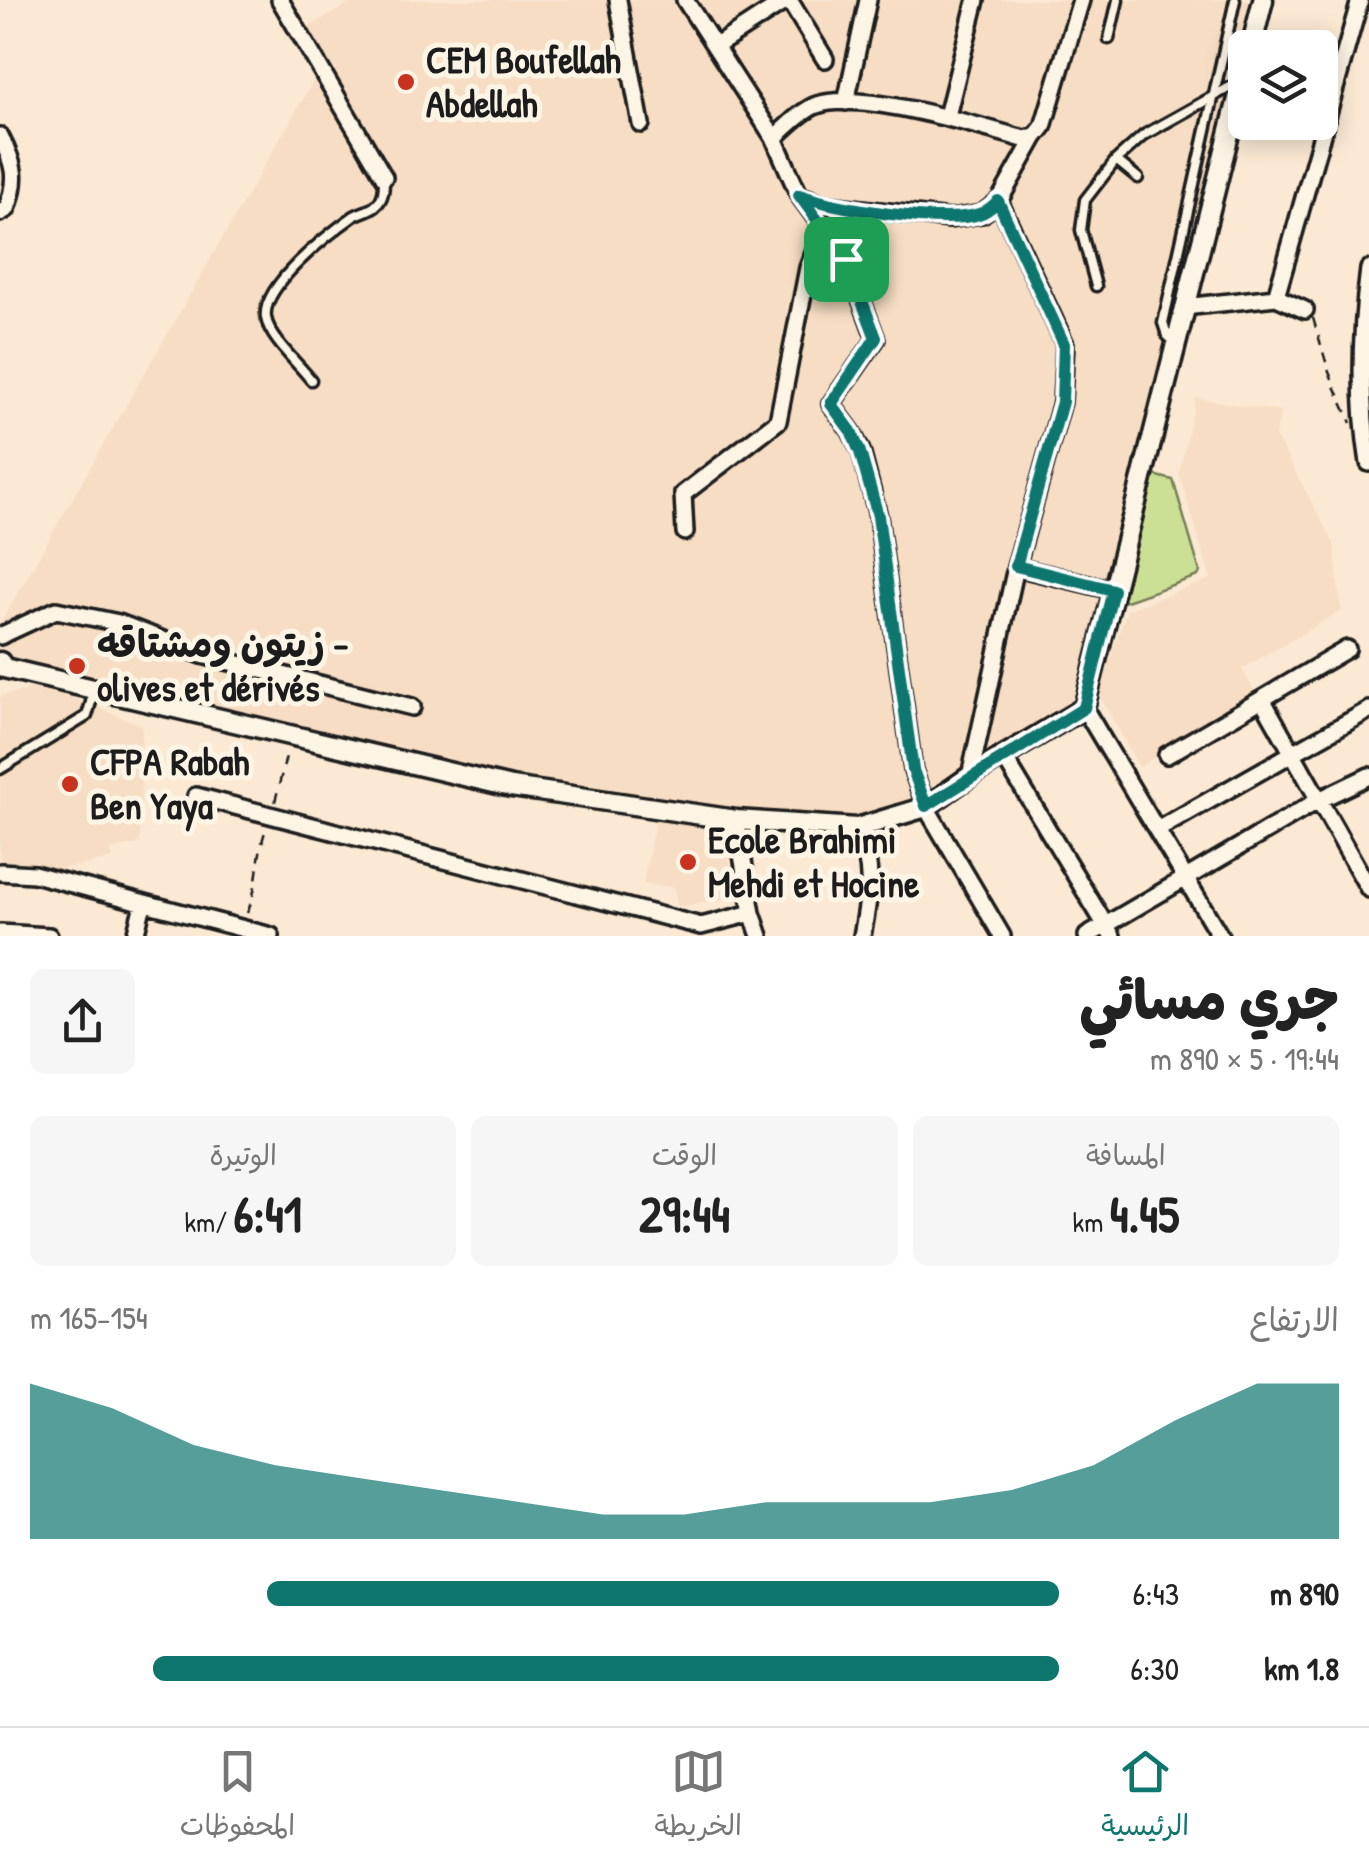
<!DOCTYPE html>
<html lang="ar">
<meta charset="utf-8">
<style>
:root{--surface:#fff;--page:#f6f6f6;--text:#222;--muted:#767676;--line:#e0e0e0;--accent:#0f766e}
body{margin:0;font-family:"Patrick Hand","Playpen Sans Arabic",sans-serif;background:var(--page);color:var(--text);direction:rtl;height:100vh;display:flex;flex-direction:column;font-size:38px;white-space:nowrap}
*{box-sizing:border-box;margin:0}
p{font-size:32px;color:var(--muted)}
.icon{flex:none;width:55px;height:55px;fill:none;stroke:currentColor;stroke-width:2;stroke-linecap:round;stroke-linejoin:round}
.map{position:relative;height:936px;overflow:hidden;direction:ltr}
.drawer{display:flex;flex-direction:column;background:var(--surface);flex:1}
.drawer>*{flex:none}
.fabs{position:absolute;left:1228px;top:30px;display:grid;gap:20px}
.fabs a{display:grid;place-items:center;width:110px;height:110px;border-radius:15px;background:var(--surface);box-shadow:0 5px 25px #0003;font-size:50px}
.pin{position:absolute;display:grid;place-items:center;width:85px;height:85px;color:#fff;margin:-42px;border-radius:20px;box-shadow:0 5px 15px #0006}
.round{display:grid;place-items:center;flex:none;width:105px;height:105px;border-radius:15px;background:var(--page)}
.overview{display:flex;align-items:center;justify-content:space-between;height:170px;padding:0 30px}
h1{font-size:55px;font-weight:800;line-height:75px}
.metrics{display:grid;grid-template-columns:repeat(3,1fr);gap:15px;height:170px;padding:10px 30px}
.metrics div{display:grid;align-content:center;border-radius:15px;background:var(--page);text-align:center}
.metrics b{font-size:50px;font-weight:800}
.metrics small{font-size:28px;font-weight:400}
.metrics p{font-size:28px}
.chart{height:280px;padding:20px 30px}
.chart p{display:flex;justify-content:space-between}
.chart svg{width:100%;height:180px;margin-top:10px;fill:var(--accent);opacity:.7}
ul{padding:0 30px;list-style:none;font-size:32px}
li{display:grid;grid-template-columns:160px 120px 1fr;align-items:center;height:75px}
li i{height:25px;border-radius:12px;background:var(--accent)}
.tabs{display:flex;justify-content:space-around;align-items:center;height:140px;border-top:2px solid var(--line);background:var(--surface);font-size:28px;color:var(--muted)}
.tabs a{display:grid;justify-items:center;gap:5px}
.tabs .selected{color:var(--accent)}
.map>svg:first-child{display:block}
</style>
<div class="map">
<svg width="1369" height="936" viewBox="0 0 1369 936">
<rect width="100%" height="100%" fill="#fbe9d3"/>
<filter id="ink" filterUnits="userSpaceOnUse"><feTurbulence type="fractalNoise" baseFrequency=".01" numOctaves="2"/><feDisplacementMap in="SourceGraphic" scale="20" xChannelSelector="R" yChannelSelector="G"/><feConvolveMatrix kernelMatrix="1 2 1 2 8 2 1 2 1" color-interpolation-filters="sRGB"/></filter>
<g filter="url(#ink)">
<path fill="#f7ddc3" d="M 356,0 L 1266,0 L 1245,48 L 1245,83 L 1084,708 L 970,776 L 857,828 L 699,815 L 4,668 L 0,662 L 0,624 L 326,59 L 308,27 Z
M 1196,398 L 1281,412 L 1275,435 L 1334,543 L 1341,611 L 1242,669 L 1257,696 L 1139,767 L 1098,693 L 1127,610 L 1211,579 L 1179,474 Z
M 35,688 L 70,697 L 142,725 L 140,843 L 111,850 L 112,859 L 50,871 L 0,863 L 0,696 Z
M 656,818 L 716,827 L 724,834 L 737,897 L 677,907 L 674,887 L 643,884 Z"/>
<path fill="#cce095" stroke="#747e58" stroke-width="2.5" d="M 1154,475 L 1173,480 L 1200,572 L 1198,576 L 1120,603 Z"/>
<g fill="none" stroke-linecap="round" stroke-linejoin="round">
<defs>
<path id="service" d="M 1109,39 L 1118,0
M 1116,160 L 1138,178
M 1096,286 L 1081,230 L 1085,200 L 1116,160 L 1144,135 L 1239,82
M 1175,343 L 1167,335 L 1163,323 L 1235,0
M 311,380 C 298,363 270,339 266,318 C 261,286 330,233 354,216 C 361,212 369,211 375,206 C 384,199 384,189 384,178
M 0,769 L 87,716 L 95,688"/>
<path id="minor" d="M 280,0 L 384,177
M 618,0 L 641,124
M 685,0 L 774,138 L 799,195 L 827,205 L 950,219 L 982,214 L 999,201 L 1035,137
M 789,0 L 825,59
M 716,46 L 787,0
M 846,102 L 868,0
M 947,116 L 976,0
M 0,136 C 15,165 18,178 7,209 L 0,213
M 774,138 C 786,128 802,110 817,105 C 861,90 978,126 1024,139 L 1035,137 L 1043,127 L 1081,0
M 799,195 L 846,259 L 876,339 L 831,404 L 851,431 L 861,451 L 878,516 L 913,770 L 926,807 L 1002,936
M 999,201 L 1065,344 L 1062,402 L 1016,567
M 1369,269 C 1361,331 1359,401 1369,463
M 1276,297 L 1305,310
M 1184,307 L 1276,297 L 1360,0
M 685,532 L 683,494 L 778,421 L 808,268 L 823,229
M 0,636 L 56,610 L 119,623 L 202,655 L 412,707
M 1262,699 L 1369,889
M 1084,708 L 1220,936
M 1167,755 L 1347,649
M 1004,757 L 1112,936
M 970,776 L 1016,567 L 1113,590
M 196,796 L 701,926 L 752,913 L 736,820
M 857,828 C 875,870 870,893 862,936
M 1157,830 L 1369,710
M 0,872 L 34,874 L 271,936
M 752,913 L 760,936
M 0,933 L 49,936
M 135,936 L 143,904
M 1087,936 L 1319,800 L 1369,776"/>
<path id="tertiary" d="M 1251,48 L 1263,0
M 0,662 L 4,668 L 511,787 L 736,820 L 857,828 L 926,807 L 970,776 L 1084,708 L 1245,71"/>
</defs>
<use href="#service" stroke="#1c1c1c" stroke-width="15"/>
<use href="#minor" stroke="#1c1c1c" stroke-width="22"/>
<use href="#tertiary" stroke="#1c1c1c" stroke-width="25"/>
<path stroke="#1c1c1c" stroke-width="2.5" stroke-dasharray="10 8" stroke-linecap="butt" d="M 1313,318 L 1329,372 L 1351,423
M 275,802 L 287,752
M 247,913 C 259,887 256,856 266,829"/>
<use href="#service" stroke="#fcf5e5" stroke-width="8"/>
<use href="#minor" stroke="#fcf5e5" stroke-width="15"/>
<use href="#tertiary" stroke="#fcf5e5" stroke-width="18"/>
</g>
</g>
<g fill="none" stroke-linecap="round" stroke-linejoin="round" filter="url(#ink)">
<defs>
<path id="route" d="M 799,195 C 836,208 943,226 979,214 C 986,212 993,206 998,201 L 1064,344 L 1062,402 L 1016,566 L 1113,590 L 1084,708 L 926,806 L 913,770 L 878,516 L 860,452 L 851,431 L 831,404 L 876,338 L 846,259 Z"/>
</defs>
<use href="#route" stroke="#fff" stroke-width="20"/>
<use href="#route" stroke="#0f766e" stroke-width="12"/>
</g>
<g fill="#c8321e" stroke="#fcf5e5" stroke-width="4">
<circle cx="406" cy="82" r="10"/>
<circle cx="77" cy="666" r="10"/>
<circle cx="70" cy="784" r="10"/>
<circle cx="688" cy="862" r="10"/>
</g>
<g text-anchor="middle" stroke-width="10" stroke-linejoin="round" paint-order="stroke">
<g font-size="38" font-weight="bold" fill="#1c1c1c" stroke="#fcf5e5" text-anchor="start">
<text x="426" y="73">CEM Boufellah<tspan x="426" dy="44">Abdellah</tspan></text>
<text x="97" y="657">زيتون ومشتاقه -<tspan x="97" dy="44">olives et dérivés</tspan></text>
<text x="90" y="775">CFPA Rabah<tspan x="90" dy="44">Ben Yaya</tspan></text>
<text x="708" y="853">Ecole Brahimi<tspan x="708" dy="44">Mehdi et Hocine</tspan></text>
</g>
</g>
</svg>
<div class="fabs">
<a><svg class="icon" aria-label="layers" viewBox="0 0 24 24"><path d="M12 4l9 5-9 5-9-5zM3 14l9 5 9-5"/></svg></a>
</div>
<div class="pin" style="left:846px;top:259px;background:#1e9e55"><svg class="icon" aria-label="arrive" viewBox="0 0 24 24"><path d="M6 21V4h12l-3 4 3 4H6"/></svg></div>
</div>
<section class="drawer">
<div class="overview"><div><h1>جري مسائي</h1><p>19:44 · 5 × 890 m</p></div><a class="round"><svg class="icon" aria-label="share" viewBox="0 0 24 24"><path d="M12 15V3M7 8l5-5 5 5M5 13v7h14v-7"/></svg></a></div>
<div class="metrics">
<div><p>المسافة</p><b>4.45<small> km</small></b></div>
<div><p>الوقت</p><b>29:44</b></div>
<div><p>الوتيرة</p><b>6:41<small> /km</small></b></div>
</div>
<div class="chart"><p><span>الارتفاع</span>154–165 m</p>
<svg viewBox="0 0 160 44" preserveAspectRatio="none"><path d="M0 44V6L10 12L20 21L30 26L40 29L50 32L60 35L70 38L80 38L90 35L100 35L110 35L120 32L130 26L140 15L150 6L160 6V44z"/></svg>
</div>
<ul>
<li><b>890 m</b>6:43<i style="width:77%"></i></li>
<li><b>1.8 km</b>6:30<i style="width:88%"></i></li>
</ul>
</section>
<nav class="tabs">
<a class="selected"><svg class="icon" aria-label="home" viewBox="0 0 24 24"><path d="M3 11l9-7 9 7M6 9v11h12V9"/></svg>الرئيسية</a>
<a><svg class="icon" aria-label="map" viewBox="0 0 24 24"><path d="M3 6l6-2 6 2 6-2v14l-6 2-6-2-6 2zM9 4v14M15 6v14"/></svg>الخريطة</a>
<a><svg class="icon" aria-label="saved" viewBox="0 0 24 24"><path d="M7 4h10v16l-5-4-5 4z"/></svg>المحفوظات</a>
</nav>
